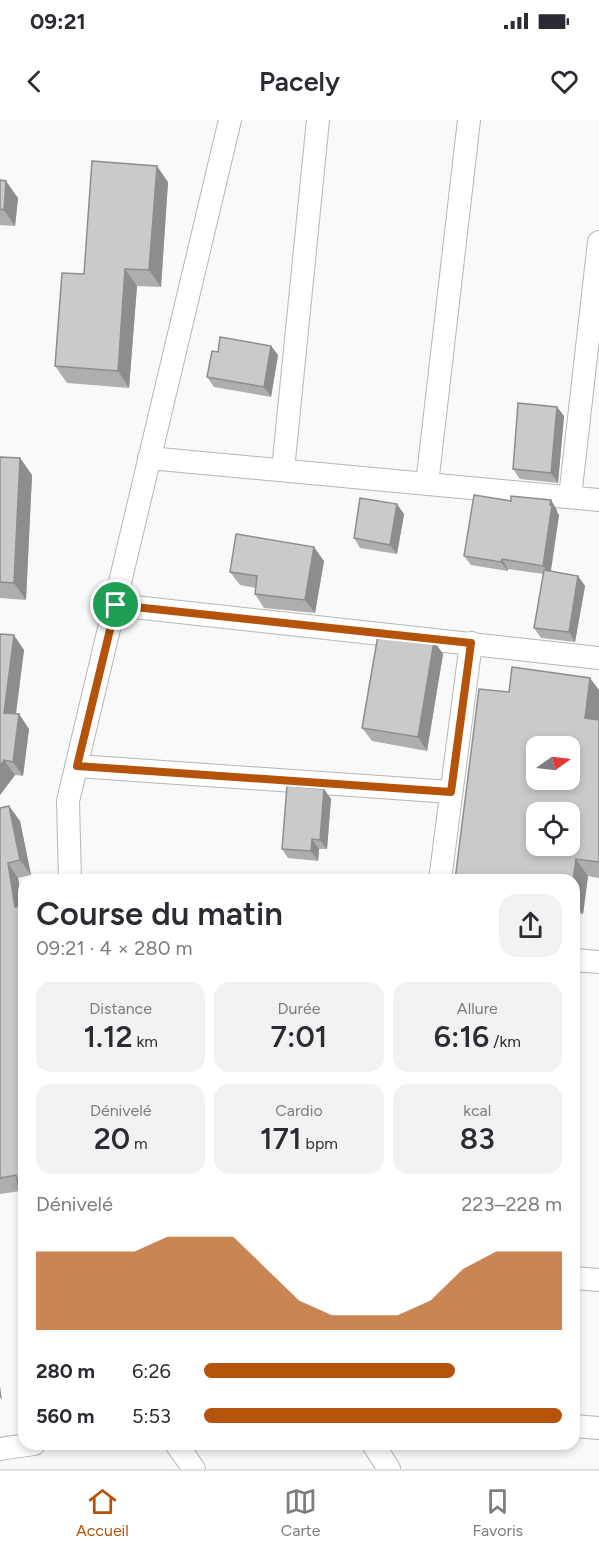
<!DOCTYPE html>
<html lang="fr">
<meta charset="utf-8">
<style>
:root{--surface:#fff;--page:#f2f2f3;--text:#2b2b33;--muted:#7c7c81;--line:#e1e1e2;--accent:#b45309}
body{margin:0;font-family:Figtree,sans-serif;background:var(--page);color:var(--text);height:100vh;display:flex;flex-direction:column;font-size:22px;white-space:nowrap}
*{box-sizing:border-box;margin:0}
p{font-size:20px;color:var(--muted)}
.icon{flex:none;width:33px;height:33px;fill:none;stroke:currentColor;stroke-width:2;stroke-linecap:round;stroke-linejoin:round}
.map{position:relative;flex:1;overflow:hidden}
.side{position:absolute;left:18px;top:754px;width:562px;height:576px;display:flex;flex-direction:column;background:var(--surface);border-radius:18px;box-shadow:0 3px 9px #0003}
.side>*{flex:none}
.needle{width:39px;rotate:76deg}
.controls{position:absolute;left:526px;top:616px;display:grid;gap:12px}
.controls a{display:grid;place-items:center;width:54px;height:54px;border-radius:12px;background:var(--surface);box-shadow:0 3px 9px #0003;font-size:30px}
.pin{position:absolute;display:grid;place-items:center;width:51px;height:51px;color:#fff;margin:-26px;border:3px solid #fff;border-radius:50%;box-shadow:0 2px 6px #0007}
.round{display:grid;place-items:center;flex:none;width:63px;height:63px;border-radius:18px;background:var(--page)}
.overview{display:flex;align-items:center;justify-content:space-between;height:102px;padding:0 18px}
h1{font-size:33px;font-weight:600;line-height:45px}
.stats{display:grid;grid-template-columns:repeat(3,1fr);gap:9px;height:102px;padding:6px 18px}
.stats div{display:grid;align-content:center;border-radius:15px;background:var(--page);text-align:center}
.stats b{font-size:30px;font-weight:600}
.stats small{font-size:16px;font-weight:400}
.stats p{font-size:16px}
.chart{height:168px;padding:12px 18px}
.chart p{display:flex;justify-content:space-between}
.chart svg{width:100%;height:108px;margin-top:6px;fill:var(--accent);opacity:.7}
ul{padding:0 18px;list-style:none;font-size:20px}
li{display:grid;grid-template-columns:96px 72px 1fr;align-items:center;height:45px}
li i{height:15px;border-radius:8px;background:var(--accent)}
.status{display:flex;justify-content:space-between;align-items:center;height:42px;padding:0 30px;background:var(--surface);direction:ltr}
.status svg{height:16px;fill:currentColor}
header{display:flex;justify-content:space-between;align-items:center;height:78px;padding:0 18px;background:var(--surface);font-size:27px;font-weight:600}
.tabs{display:flex;justify-content:space-around;align-items:center;height:84px;border-top:2px solid var(--line);background:var(--surface);font-size:16px;color:var(--muted)}
.tabs a{display:grid;justify-items:center;gap:3px}
.tabs .active{color:var(--accent)}
.map>svg:first-child{display:block}
</style>
<div class="status"><b>09:21</b><svg viewBox="0 0 49 12"><path d="M0 12V9h3v3zM5 12V6h3v6zM10 12V3h3v9zM15 12V0h3v12zM26 1h20v11H26zM47 4h2v5h-2z"/></svg></div>
<header><svg class="icon" aria-label="back" viewBox="0 0 24 24"><path d="M15 5l-7 7 7 7"/></svg>Pacely<svg class="icon" aria-label="heart" viewBox="0 0 24 24"><path d="M12 20l-8-8c-3-5 5-10 8-4 3-6 11-1 8 4z"/></svg></header>
<div class="map">
<svg width="599" height="1349" viewBox="0 0 599 1349">
<rect width="100%" height="100%" fill="#f8f9fa"/>
<g fill="none" stroke-linecap="round" stroke-linejoin="round">
<defs>
<path id="street" d="M 149,338 L 599,380
M 283,350 L 318,0
M 427,364 L 469,0
M 570,377 L 599,122
M 116,485 L 599,538
M 77,646 L 451,672
M 70,760 L 68,681 L 230,0
M 440,760 L 471,523
M 574,840 L 599,842
M 574,1158 L 599,1160
M 574,1306 L 599,1308
M 176,1324 L 194,1349
M 373,1324 L 389,1349
M 0,1329 L 34,1324"/>
</defs>
<use href="#street" stroke="#b5b6b7" stroke-width="24"/>
<use href="#street" stroke="#fff" stroke-width="22"/>
</g>
<path fill="#afaeaf" d="M 0,60 L 18,78 L 15,106 L 0,105 Z
M 168,62 L 161,167 L 137,166 L 129,268 L 67,263 L 55,246 L 84,154 Z
M 271,226 L 278,235 L 271,277 L 214,267 L 207,257 L 218,232 Z
M 557,287 L 564,296 L 558,363 L 520,359 L 513,349 Z
M 0,337 L 20,338 L 32,355 L 26,480 L 0,478 Z
M 557,390 L 557,392 L 559,395 L 551,451 L 578,456 L 585,466 L 575,522 L 541,518 L 534,508 L 543,454 L 508,449 L 508,451 L 471,445 L 464,436 Z
M 404,394 L 397,434 L 360,428 L 354,418 Z
M 324,441 L 315,493 L 264,488 L 255,474 L 256,468 L 240,465 L 230,452 Z
M 0,514 L 24,530 L 16,594 L 19,594 L 29,609 L 23,656 L 15,655 L 0,675 Z
M 434,521 L 443,534 L 427,631 L 372,621 L 362,608 Z
M 599,570 L 599,758 L 588,756 L 583,794 L 574,793 L 574,760 L 509,572 Z
M 324,669 L 331,679 L 327,729 L 319,729 L 318,741 L 288,738 L 282,729 Z
M 9,686 L 20,701 L 31,755 L 18,758 L 23,785 L 20,1071 L 0,1074 L 0,688 Z"/>
<path fill="#8e8d8e" d="M 157,46 L 168,62 L 161,167 L 149,150 Z
M 6,61 L 18,78 L 15,106 L 4,90 Z
M 125,149 L 137,166 L 129,268 L 118,251 Z
M 271,226 L 278,235 L 271,277 L 264,267 Z
M 557,287 L 564,296 L 558,363 L 551,353 Z
M 20,338 L 32,355 L 26,480 L 14,463 Z
M 551,380 L 557,390 L 557,392 L 559,395 L 550,455 L 543,446 Z
M 397,384 L 404,394 L 397,434 L 390,425 Z
M 314,427 L 324,441 L 315,493 L 305,480 Z
M 502,439 L 508,449 L 508,451 L 501,442 Z
M 578,456 L 585,466 L 575,522 L 569,512 Z
M 14,515 L 24,530 L 14,607 L 4,593 Z
M 434,521 L 443,534 L 427,631 L 418,617 Z
M 590,558 L 599,570 L 599,598 L 597,615 L 585,598 Z
M 19,594 L 29,609 L 23,656 L 13,642 Z
M 4,640 L 15,655 L 0,675 L 0,646 Z
M 324,669 L 331,679 L 327,729 L 320,720 Z
M 9,686 L 20,701 L 31,755 L 20,740 Z
M 312,719 L 319,729 L 318,741 L 311,731 Z
M 576,739 L 588,756 L 583,794 L 574,782 L 574,760 L 573,760 Z
M 8,743 L 18,758 L 24,793 L 15,787 Z
M 0,1266 L 2,1280 L 0,1277 Z"/>
<path fill="#cbcacb" stroke="#8e8d8e" stroke-width="1.5" fill-rule="evenodd" d="M 92,41 L 157,46 L 149,150 L 125,149 L 118,251 L 55,246 L 62,153 L 84,154 Z
M 0,60 L 6,61 L 4,90 L 0,89 Z
M 220,217 L 271,226 L 264,267 L 207,257 L 212,231 L 218,232 Z
M 518,283 L 557,287 L 551,353 L 513,349 Z
M 0,337 L 20,338 L 14,463 L 0,462 Z
M 474,375 L 511,381 L 511,376 L 551,380 L 550,385 L 552,385 L 543,446 L 502,439 L 501,442 L 464,436 Z
M 360,378 L 397,384 L 390,425 L 354,418 Z
M 236,414 L 314,427 L 305,480 L 255,474 L 257,456 L 230,452 Z
M 544,450 L 578,456 L 569,512 L 534,508 Z
M 0,514 L 14,515 L 4,593 L 19,594 L 13,642 L 4,640 L 0,646 Z
M 378,515 L 434,521 L 418,617 L 362,608 Z
M 512,547 L 590,558 L 585,598 L 599,600 L 599,742 L 576,739 L 573,760 L 455,760 L 479,569 L 509,572 ZM 537,627 L 570,627 L 570,660 L 537,660 ZM 537,693 L 570,693 L 570,726 L 537,726 Z
M 287,666 L 324,669 L 320,720 L 312,719 L 311,731 L 282,729 Z
M 9,686 L 20,740 L 8,743 L 15,787 L 24,785 L 24,1090 L 16,1055 L 0,1058 L 0,688 Z"/>
<g fill="none" stroke-linecap="round" stroke-linejoin="round">
<defs>
<path id="route" d="M 116,485 L 471,523 L 451,672 L 77,646 Z"/>
</defs>
<use href="#route" stroke="#fff" stroke-width="12"/>
<use href="#route" stroke="#b45309" stroke-width="8"/>
</g>
</svg>
<div class="controls">
<a><svg class="needle" viewBox="-14 -14 28 28"><path d="M0-13l5 13h-10z" fill="#e53935"/><path d="M0 13l5-13h-10z" fill="#7c7c81"/></svg></a>
<a><svg class="icon" aria-label="locate" viewBox="0 0 24 24"><circle cx="12" cy="12" r="6"/><path d="M12 2v4M12 18v4M2 12h4M18 12h4"/></svg></a>
</div>
<div class="pin" style="left:116px;top:485px;background:#1e9e55"><svg class="icon" aria-label="arrive" viewBox="0 0 24 24"><path d="M6 21V4h12l-3 4 3 4H6"/></svg></div>
<section class="side">
<div class="overview"><div><h1>Course du matin</h1><p>09:21 · 4 × 280 m</p></div><a class="round"><svg class="icon" aria-label="share" viewBox="0 0 24 24"><path d="M12 15V3M7 8l5-5 5 5M5 13v7h14v-7"/></svg></a></div>
<div class="stats">
<div><p>Distance</p><b>1.12<small> km</small></b></div>
<div><p>Durée</p><b>7:01</b></div>
<div><p>Allure</p><b>6:16<small> /km</small></b></div>
</div>
<div class="stats">
<div><p>Dénivelé</p><b>20<small> m</small></b></div>
<div><p>Cardio</p><b>171<small> bpm</small></b></div>
<div><p>kcal</p><b>83</b></div>
</div>
<div class="chart"><p><span>Dénivelé</span>223–228 m</p>
<svg viewBox="0 0 160 44" preserveAspectRatio="none"><path d="M0 44V12L10 12L20 12L30 12L40 6L50 6L60 6L70 19L80 32L90 38L100 38L110 38L120 32L130 19L140 12L150 12L160 12V44z"/></svg>
</div>
<ul>
<li><b>280 m</b>6:26<i style="width:70%"></i></li>
<li><b>560 m</b>5:53<i style="width:100%"></i></li>
</ul>
</section>
</div>
<nav class="tabs">
<a class="active"><svg class="icon" aria-label="home" viewBox="0 0 24 24"><path d="M3 11l9-7 9 7M6 9v11h12V9"/></svg>Accueil</a>
<a><svg class="icon" aria-label="map" viewBox="0 0 24 24"><path d="M3 6l6-2 6 2 6-2v14l-6 2-6-2-6 2zM9 4v14M15 6v14"/></svg>Carte</a>
<a><svg class="icon" aria-label="saved" viewBox="0 0 24 24"><path d="M7 4h10v16l-5-4-5 4z"/></svg>Favoris</a>
</nav>
